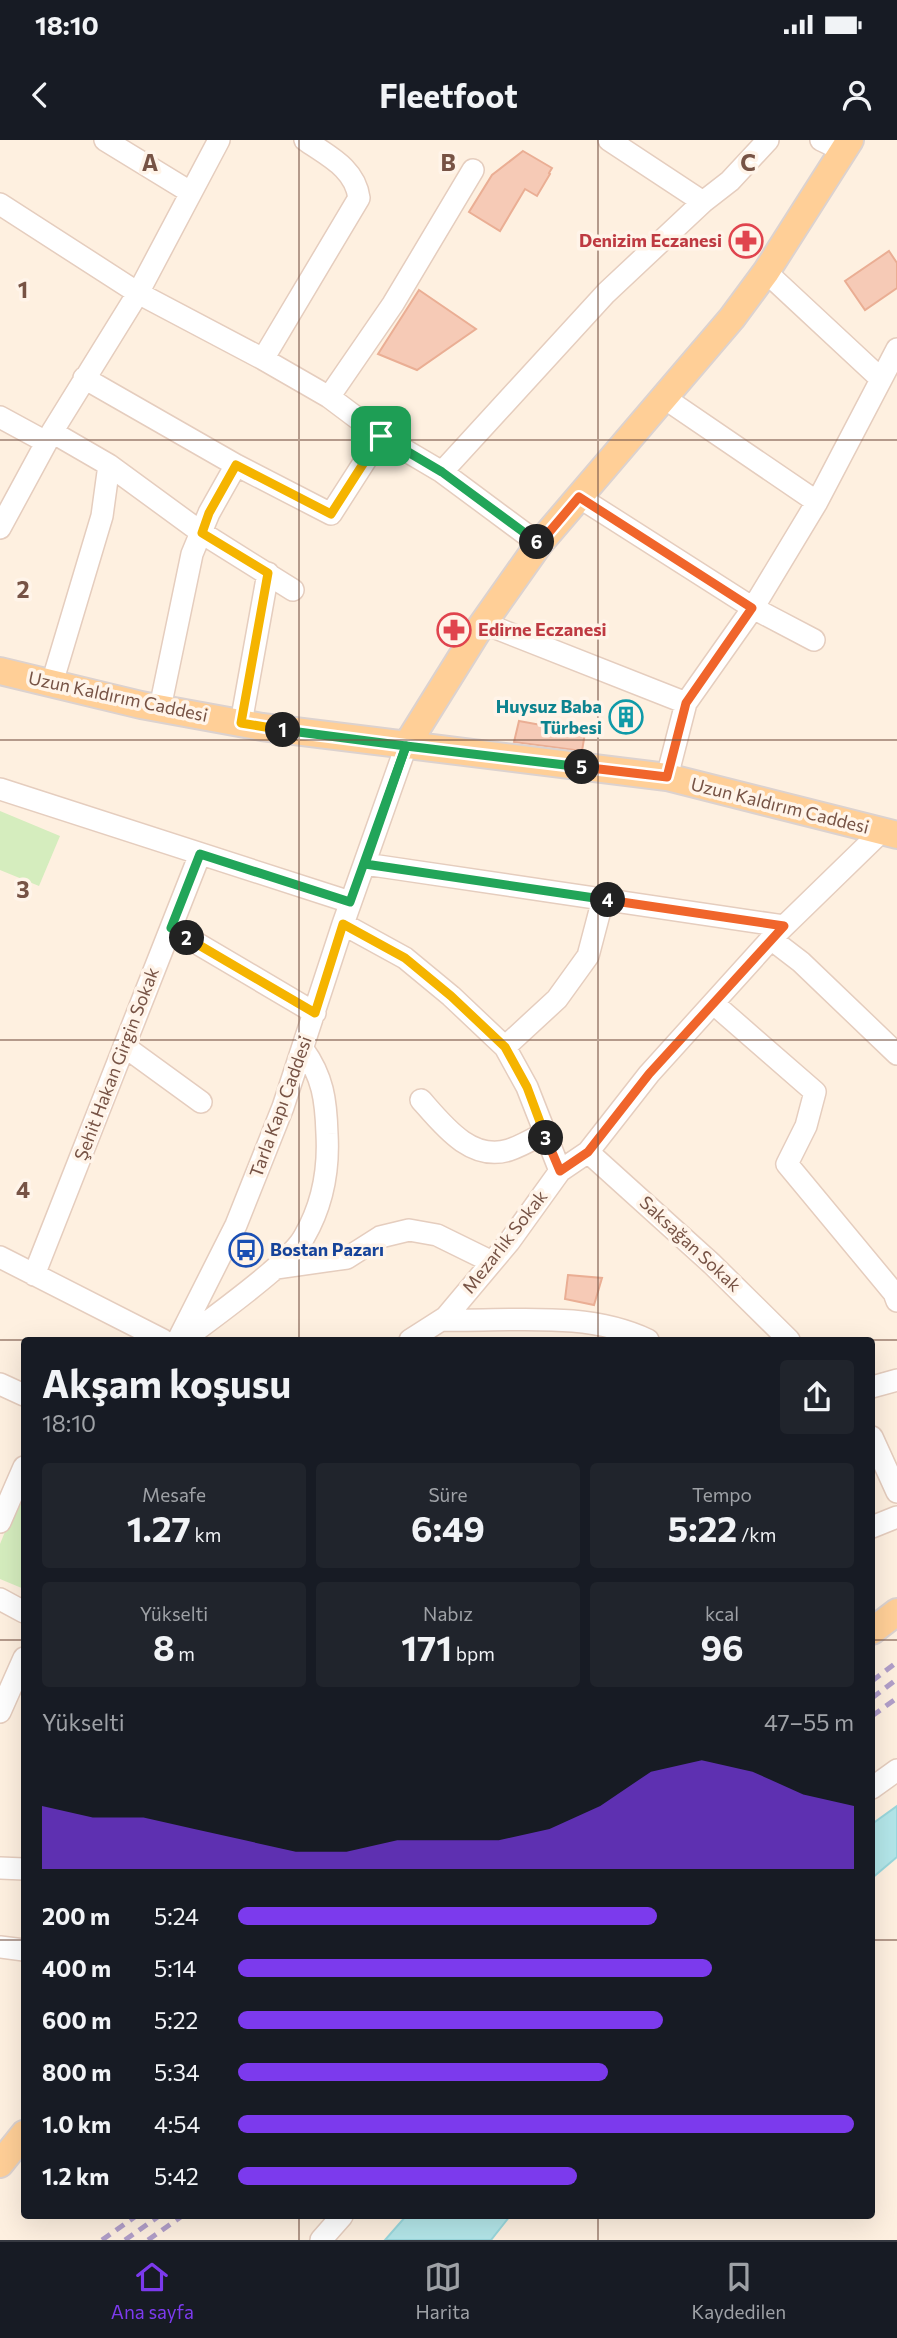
<!DOCTYPE html>
<html lang="tr">
<meta charset="utf-8">
<style>
:root{--surface:#171b24;--page:#20242c;--text:#f1f3f6;--muted:#9ea1a6;--line:#363941;--accent:#7c3aed}
body{margin:0;font-family:Commissioner,sans-serif;background:var(--page);color:var(--text);height:100vh;display:flex;flex-direction:column;font-size:26px;white-space:nowrap}
*{box-sizing:border-box;margin:0}
p{font-size:23px;color:var(--muted)}
.icon{flex:none;width:38px;height:38px;fill:none;stroke:currentColor;stroke-width:2;stroke-linecap:round;stroke-linejoin:round}
.map{position:relative;flex:1;overflow:hidden}
.details{position:absolute;left:21px;top:1197px;width:854px;height:882px;display:flex;flex-direction:column;background:var(--surface);border-radius:7px;box-shadow:0 7px 28px #0002}
.details>*{flex:none}
.pin{position:absolute;display:grid;place-items:center;width:60px;height:60px;color:#fff;margin:-30px;border-radius:14px;box-shadow:0 4px 10px #0006}
.km{position:absolute;width:35px;height:35px;margin:-18px;border-radius:50%;background:#222;color:#fff;font-size:19px;line-height:35px;text-align:center}
.round{display:grid;place-items:center;flex:none;width:74px;height:74px;border-radius:7px;background:var(--page)}
.headline{display:flex;align-items:center;justify-content:space-between;height:119px;padding:0 21px}
h1{font-size:38px;font-weight:700;line-height:52px}
.stats{display:grid;grid-template-columns:repeat(3,1fr);gap:10px;height:119px;padding:7px 21px}
.stats div{display:grid;align-content:center;border-radius:7px;background:var(--page);text-align:center}
.stats b{font-size:35px;font-weight:700}
.stats small{font-size:19px;font-weight:400}
.stats p{font-size:19px}
.chart{height:196px;padding:14px 21px}
.chart p{display:flex;justify-content:space-between}
.chart svg{width:100%;height:126px;margin-top:7px;fill:var(--accent);opacity:.7}
ul{padding:0 21px;list-style:none;font-size:23px}
li{display:grid;grid-template-columns:112px 84px 1fr;align-items:center;height:52px}
li i{height:18px;border-radius:9px;background:var(--accent)}
.status{display:flex;justify-content:space-between;align-items:center;height:49px;padding:0 35px;background:var(--surface);direction:ltr}
.status svg{height:19px;fill:currentColor}
header{display:flex;justify-content:space-between;align-items:center;height:91px;padding:0 21px;background:var(--surface);font-size:32px;font-weight:700}
.dock{display:flex;justify-content:space-around;align-items:center;height:98px;border-top:2px solid var(--line);background:var(--surface);font-size:19px;color:var(--muted)}
.dock a{display:grid;justify-items:center;gap:4px}
.dock .on{color:var(--accent)}
.map>svg:first-child{display:block}
</style>
<div class="status"><b>18:10</b><svg viewBox="0 0 49 12"><path d="M0 12V9h3v3zM5 12V6h3v6zM10 12V3h3v9zM15 12V0h3v12zM26 1h20v11H26zM47 4h2v5h-2z"/></svg></div>
<header><svg class="icon" aria-label="back" viewBox="0 0 24 24"><path d="M15 5l-7 7 7 7"/></svg>Fleetfoot<svg class="icon" aria-label="person" viewBox="0 0 24 24"><circle cx="12" cy="8" r="4"/><path d="M4 21q1-7 8-7t8 7"/></svg></header>
<div class="map">
<svg width="897" height="2100" viewBox="0 0 897 2100">
<rect width="100%" height="100%" fill="#fef0e0"/>
<path fill="#d5edbe" d="M 0,671 L 60,696 L 39,746 L 0,730 Z
M 24,1345 L 24,1449 L 0,1439 L 0,1404 Z"/>
<path fill="#b3e6e9" stroke="#99d7dc" stroke-width="2" d="M 897,1666 L 897,1717 L 872,1738 L 872,1684 Z
M 406,2076 L 510,2076 L 491,2100 L 385,2100 Z"/>
<path fill="#f6cab6" stroke="#eaae94" stroke-width="2" d="M 523,11 L 552,28 L 549,33 L 550,34 L 537,56 L 525,49 L 500,91 L 469,72 L 492,35 Z
M 889,111 L 897,123 L 897,148 L 865,170 L 845,141 Z
M 419,150 L 476,189 L 417,230 L 378,214 Z
M 620,566 L 636,570 L 632,588 L 615,584 Z
M 519,581 L 585,593 L 582,611 L 514,602 Z
M 568,1135 L 602,1138 L 594,1165 L 565,1159 Z"/>
<g fill="none" stroke-linecap="round" stroke-linejoin="round">
<defs>
<path id="minor" d="M 105,0 L 190,52
M 305,0 C 328,16 355,28 359,58 L 263,219 L 329,257 L 381,296 L 442,332 L 539,404
M 609,0 L 703,62 L 730,41 L 768,0
M 821,0 L 844,11
M 0,64 L 138,153 L 263,219
M 766,132 L 881,239
M 84,238 L 236,325 L 331,374 L 381,296
M 329,257 L 393,164 L 473,30
M 663,257 L 817,362
M 0,277 L 46,302
M 52,292 L 109,325 L 102,376 L 52,543
M 109,325 L 202,393 L 293,450
M 442,332 L 606,153 L 703,62
M 579,357 L 753,468 L 814,500
M 0,388 L 52,292 L 138,153 L 219,0
M 483,483 L 686,563
M 160,568 L 192,414 L 209,373 L 236,325
M 241,583 L 268,433
M 667,637 L 686,563 L 753,468 L 817,362 L 897,209
M 0,649 L 350,762
M 365,724 L 784,786
M 343,784 L 405,818 L 451,856 L 505,907 L 527,947 L 560,1031
M 171,788 L 315,873
M 771,799 L 801,822 L 897,914
M 714,864 L 815,952 L 806,986 L 787,1024 L 894,1153 L 897,1161
M 124,906 L 201,962
M 505,907 L 557,859 L 588,816 L 603,759
M 421,960 C 443,985 471,1022 509,1010 C 521,1006 533,999 544,993
M 588,1012 L 712,1124 L 789,1200
M 0,1117 L 163,1200
M 276,1128 L 347,1118 L 380,1097 L 409,1090 L 437,1095 L 492,1122
M 34,1135 L 200,714
M 442,1180 C 509,1182 585,1170 648,1200
M 178,1200 L 236,1085 L 283,967 L 343,784 L 406,606
M 183,1200 C 213,1178 243,1156 271,1132 C 282,1122 297,1110 304,1097 C 322,1066 329,1030 327,994 C 326,960 323,937 303,909
M 410,1200 L 446,1177 L 509,1102 L 560,1031 L 588,1012 L 649,934 L 771,799 L 881,692
M 0,1244 L 24,1255
M 872,1247 L 897,1240
M 872,1297 L 897,1352
M 0,1382 L 24,1327
M 872,1387 L 897,1377
M 0,1459 L 24,1472
M 0,1572 L 24,1518
M 872,1648 L 897,1630
M 0,1728 L 24,1729
M 0,1807 L 24,1810
M 321,2100 L 342,2076"/>
<path id="major" d="M 0,531 L 141,565 L 262,587 L 667,637 L 897,695
M 406,606 L 477,492 L 539,404 L 732,178 L 766,132 L 850,0
M 872,1491 L 897,1472
M 0,2024 L 24,1994"/>
</defs>
<use href="#minor" stroke="#e5cdbe" stroke-width="24"/>
<use href="#major" stroke="#dcd2cf" stroke-width="30"/>
<use href="#minor" stroke="#fff" stroke-width="21"/>
<use href="#major" stroke="#ffcf97" stroke-width="26"/>
<path stroke="#b19ec8" stroke-width="5" stroke-dasharray="10 7" stroke-linecap="butt" d="M 872,1541 L 897,1522
M 872,1558 L 897,1539
M 872,1576 L 897,1558
M 102,2100 L 136,2076
M 125,2100 L 159,2076
M 148,2100 L 182,2076"/>
</g>
<g fill="none" stroke-linecap="round" stroke-linejoin="round">
<defs>
<path id="split-1" d="M 283,590 L 241,583 L 268,433 L 202,393 L 209,373 L 236,325 L 331,374 L 381,296"/>
<path id="split-2" d="M 187,798 L 171,788 L 200,714 L 350,762 L 406,606 L 283,590"/>
<path id="split-3" d="M 187,798 L 315,873 L 343,784 L 405,818 L 451,856 L 505,907 L 527,947 L 546,998"/>
<path id="split-4" d="M 546,998 L 560,1031 L 588,1012 L 649,934 L 784,786 L 608,760"/>
<path id="split-5" d="M 582,627 L 406,606 L 365,724 L 608,760"/>
<path id="split-6" d="M 537,402 L 539,404 L 579,357 L 752,468 L 686,563 L 667,637 L 582,627"/>
<path id="split-7" d="M 381,296 L 442,332 L 537,402"/>
</defs>
<use href="#split-1" stroke="#fff" stroke-width="14"/>
<use href="#split-2" stroke="#fff" stroke-width="14"/>
<use href="#split-3" stroke="#fff" stroke-width="14"/>
<use href="#split-4" stroke="#fff" stroke-width="14"/>
<use href="#split-5" stroke="#fff" stroke-width="14"/>
<use href="#split-6" stroke="#fff" stroke-width="14"/>
<use href="#split-7" stroke="#fff" stroke-width="14"/>
<use href="#split-1" stroke="#f5b400" stroke-width="9"/>
<use href="#split-2" stroke="#22a559" stroke-width="9"/>
<use href="#split-3" stroke="#f5b400" stroke-width="9"/>
<use href="#split-4" stroke="#f0652b" stroke-width="9"/>
<use href="#split-5" stroke="#22a559" stroke-width="9"/>
<use href="#split-6" stroke="#f0652b" stroke-width="9"/>
<use href="#split-7" stroke="#22a559" stroke-width="9"/>
</g>
<path fill="none" stroke="#775345" stroke-width="2" stroke-opacity="0.55" d="M 299,0 L 299,1200M 598,0 L 598,1200M 0,300 L 897,300M 0,600 L 897,600M 0,900 L 897,900M 0,1200 L 897,1200M 0,1500 L 24,1500M 872,1500 L 897,1500M 0,1800 L 24,1800M 872,1800 L 897,1800M 299,2076 L 299,2100M 598,2076 L 598,2100"/>
<defs>
<symbol id="pharmacy-ring" viewBox="-11 -11 22 22"><circle r="9.5" fill="#fff4e9" stroke="#e0444e" stroke-width="1.5"/><path d="M-2-6h4v4h4v4h-4v4h-4v-4h-4v-4h4Z" fill="#e0444e"/></symbol>
<symbol id="building-ring" viewBox="-11 -11 22 22"><circle r="9.5" fill="#fff4e9" stroke="#0f9aa8" stroke-width="1.5"/><path d="M-4-6H4V6H1V3H-1V6H-4ZM-2.5-4.3h1.7v1.8h-1.7ZM.8-4.3h1.7v1.8H.8ZM-2.5-1h1.7V.8h-1.7ZM.8-1h1.7V.8H.8Z" fill="#0f9aa8"/></symbol>
<symbol id="bus-ring" viewBox="-11 -11 22 22"><circle r="9.5" fill="#fff4e9" stroke="#1a4fb4" stroke-width="1.5"/><path d="M-5-6H5V4H4V6H2V4H-2V6H-4V4H-5ZM-3.5-4V0h7V-4ZM-3.5 1.2v1.5H-2V1.2ZM2 1.2v1.5H3.5V1.2Z" fill="#1a4fb4"/></symbol>
</defs>
<g fill-rule="evenodd">
<use href="#pharmacy-ring" x="727" y="82" width="38" height="38"/>
<use href="#pharmacy-ring" x="435" y="471" width="38" height="38"/>
<use href="#building-ring" x="607" y="558" width="38" height="38"/>
<use href="#bus-ring" x="227" y="1091" width="38" height="38"/>
</g>
<g text-anchor="middle" stroke-width="7" stroke-linejoin="round" paint-order="stroke">
<g font-size="18" font-weight="bold" fill="#be3a42" stroke="#fff4e9" text-anchor="end">
<text x="722" y="107">Denizim Eczanesi</text>
<text x="478" y="496" text-anchor="start">Edirne Eczanesi</text>
</g>
<g font-size="18" fill="#775345" stroke="#fff4e9">
<text transform="translate(118 557) rotate(12)" y="6">Uzun Kaldırım Caddesi</text>
<text transform="translate(780 666) rotate(14)" y="6">Uzun Kaldırım Caddesi</text>
<text transform="translate(117 924) rotate(-69)" y="6">Şehit Hakan Girgin Sokak</text>
<text transform="translate(281 967) rotate(-70)" y="6">Tarla Kapı Caddesi</text>
<text transform="translate(505 1102) rotate(-52)" y="6">Mezarlık Sokak</text>
<text transform="translate(690 1104) rotate(43)" y="6">Saksağan Sokak</text>
</g>
<g font-size="18" font-weight="bold" fill="#0d838f" stroke="#fff4e9" text-anchor="end">
<text x="602" y="573">Huysuz Baba<tspan x="602" dy="21">Türbesi</tspan></text>
</g>
<g font-size="18" font-weight="bold" fill="#164399" stroke="#fff4e9" text-anchor="start">
<text x="270" y="1116">Bostan Pazarı</text>
</g>
</g>
<g font-size="23" text-anchor="middle" font-weight="bold" fill="#775345" stroke="#fff4e9" stroke-width="7" stroke-linejoin="round" paint-order="stroke">
<text x="150" y="31">A</text>
<text x="448" y="31">B</text>
<text x="748" y="31">C</text>
<text x="23" y="158">1</text>
<text x="23" y="458">2</text>
<text x="23" y="758">3</text>
<text x="23" y="1058">4</text>
</g>
</svg>
<div class="pin" style="left:381px;top:296px;background:#1e9e55"><svg class="icon" aria-label="arrive" viewBox="0 0 24 24"><path d="M6 21V4h12l-3 4 3 4H6"/></svg></div>
<b class="km" style="left:283px;top:590px">1</b>
<b class="km" style="left:187px;top:798px">2</b>
<b class="km" style="left:546px;top:998px">3</b>
<b class="km" style="left:608px;top:760px">4</b>
<b class="km" style="left:582px;top:627px">5</b>
<b class="km" style="left:537px;top:402px">6</b>
<section class="details">
<div class="headline"><div><h1>Akşam koşusu</h1><p>18:10</p></div><a class="round"><svg class="icon" aria-label="share" viewBox="0 0 24 24"><path d="M12 15V3M7 8l5-5 5 5M5 13v7h14v-7"/></svg></a></div>
<div class="stats">
<div><p>Mesafe</p><b>1.27<small> km</small></b></div>
<div><p>Süre</p><b>6:49</b></div>
<div><p>Tempo</p><b>5:22<small> /km</small></b></div>
</div>
<div class="stats">
<div><p>Yükselti</p><b>8<small> m</small></b></div>
<div><p>Nabız</p><b>171<small> bpm</small></b></div>
<div><p>kcal</p><b>96</b></div>
</div>
<div class="chart"><p><span>Yükselti</span>47–55 m</p>
<svg viewBox="0 0 160 44" preserveAspectRatio="none"><path d="M0 44V22L10 26L20 26L30 30L40 34L50 38L60 38L70 34L80 34L90 34L100 30L110 22L120 10L130 6L140 10L150 18L160 22V44z"/></svg>
</div>
<ul>
<li><b>200 m</b>5:24<i style="width:68%"></i></li>
<li><b>400 m</b>5:14<i style="width:77%"></i></li>
<li><b>600 m</b>5:22<i style="width:69%"></i></li>
<li><b>800 m</b>5:34<i style="width:60%"></i></li>
<li><b>1.0 km</b>4:54<i style="width:100%"></i></li>
<li><b>1.2 km</b>5:42<i style="width:55%"></i></li>
</ul>
</section>
</div>
<nav class="dock">
<a class="on"><svg class="icon" aria-label="home" viewBox="0 0 24 24"><path d="M3 11l9-7 9 7M6 9v11h12V9"/></svg>Ana sayfa</a>
<a><svg class="icon" aria-label="map" viewBox="0 0 24 24"><path d="M3 6l6-2 6 2 6-2v14l-6 2-6-2-6 2zM9 4v14M15 6v14"/></svg>Harita</a>
<a><svg class="icon" aria-label="saved" viewBox="0 0 24 24"><path d="M7 4h10v16l-5-4-5 4z"/></svg>Kaydedilen</a>
</nav>
